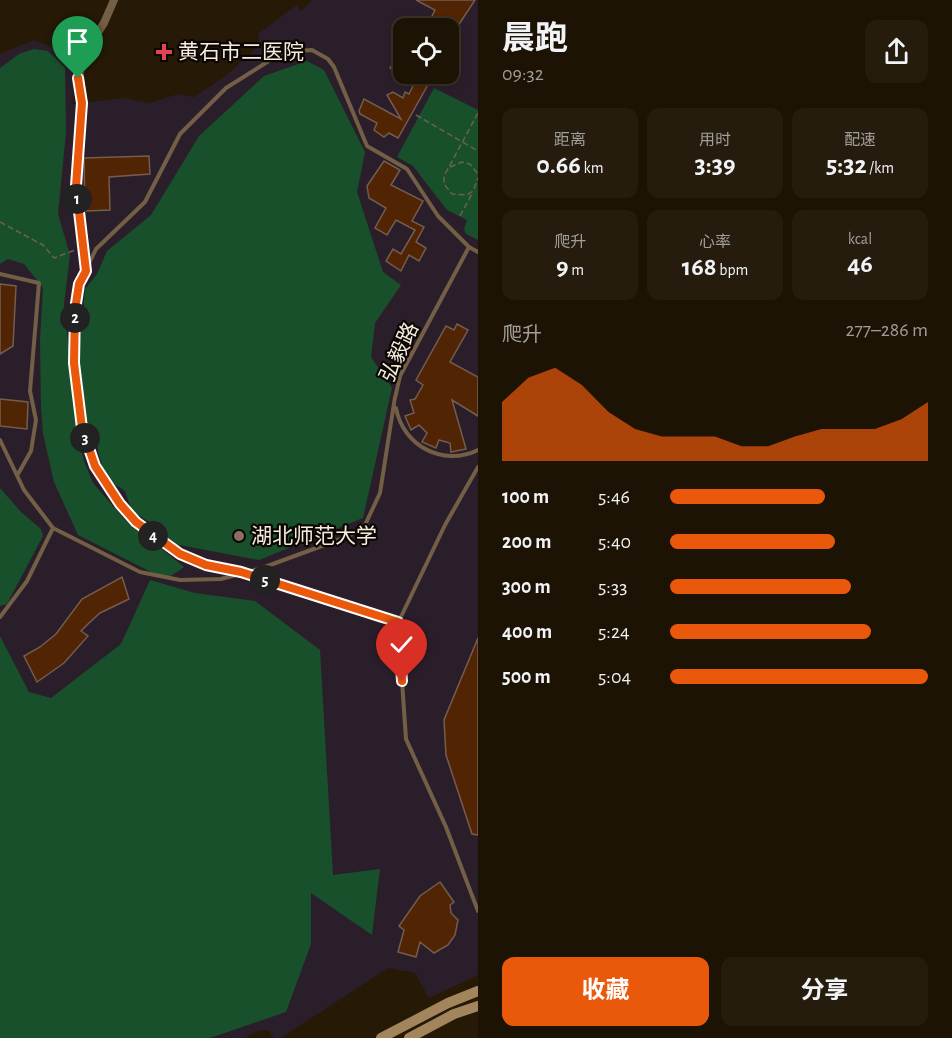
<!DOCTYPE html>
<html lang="zh">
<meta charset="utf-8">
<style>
:root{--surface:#1c1304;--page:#251c0e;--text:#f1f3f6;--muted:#a09e9a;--line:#3a3226;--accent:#ea580c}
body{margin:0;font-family:"Alegreya Sans","Noto Sans SC",sans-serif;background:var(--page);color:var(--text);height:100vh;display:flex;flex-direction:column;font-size:22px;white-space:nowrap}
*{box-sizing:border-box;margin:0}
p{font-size:20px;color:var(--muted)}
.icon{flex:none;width:33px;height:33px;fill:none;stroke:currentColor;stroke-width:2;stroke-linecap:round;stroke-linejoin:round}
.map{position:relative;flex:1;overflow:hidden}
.sheet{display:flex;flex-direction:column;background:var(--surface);width:474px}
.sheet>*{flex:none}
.buttons{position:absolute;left:393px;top:18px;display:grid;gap:12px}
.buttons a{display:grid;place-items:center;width:66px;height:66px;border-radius:12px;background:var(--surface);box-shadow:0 3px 9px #0003,0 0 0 2px var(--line);font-size:30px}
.pin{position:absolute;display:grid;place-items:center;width:51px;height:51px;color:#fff;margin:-62px -26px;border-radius:50% 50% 50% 0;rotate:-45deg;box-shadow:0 0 6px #0007}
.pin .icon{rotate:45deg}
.km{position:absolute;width:30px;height:30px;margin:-15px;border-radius:50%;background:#222;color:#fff;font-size:16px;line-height:30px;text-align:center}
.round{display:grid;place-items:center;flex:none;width:63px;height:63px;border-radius:12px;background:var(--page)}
.overview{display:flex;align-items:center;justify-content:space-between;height:102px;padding:0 24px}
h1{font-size:33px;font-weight:700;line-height:45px}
.metrics{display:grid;grid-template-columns:repeat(3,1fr);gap:9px;height:102px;padding:6px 24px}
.metrics div{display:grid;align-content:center;border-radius:12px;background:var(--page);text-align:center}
.metrics b{font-size:26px;font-weight:700}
.metrics small{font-size:16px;font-weight:400}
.metrics p{font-size:16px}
.chart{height:168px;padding:12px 24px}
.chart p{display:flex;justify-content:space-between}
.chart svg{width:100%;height:108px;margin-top:6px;fill:var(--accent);opacity:.7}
.button{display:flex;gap:12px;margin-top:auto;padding:12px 24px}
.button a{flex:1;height:69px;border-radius:12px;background:var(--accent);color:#fff;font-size:24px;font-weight:700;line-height:69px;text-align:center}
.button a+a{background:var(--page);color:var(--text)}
ul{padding:0 24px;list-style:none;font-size:20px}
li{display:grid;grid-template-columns:96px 72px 1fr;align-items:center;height:45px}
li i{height:15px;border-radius:8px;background:var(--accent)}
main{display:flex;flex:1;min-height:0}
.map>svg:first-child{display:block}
</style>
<main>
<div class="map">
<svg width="478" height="1038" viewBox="0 0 478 1038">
<rect width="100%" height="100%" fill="#261906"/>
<path fill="#2b1e2b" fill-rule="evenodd" d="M 312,0 L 478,0 L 478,975 L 429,998 L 415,973 L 388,968 L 281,1038 L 274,1038 L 268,1030 L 258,1031 L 245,1038 L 0,1038 L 0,54 L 34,40 L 73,55 L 73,104 L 124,98 L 150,103 L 178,94 L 194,97 L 227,75 L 259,45 L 259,33 L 297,5 L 301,11 ZM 404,28 L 448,28 L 448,74 L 404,74 Z"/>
<path fill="#18502c" d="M 34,49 L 48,51 L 65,68 L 66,132 L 58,214 L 70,255 L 64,304 L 78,435 L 84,461 L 93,483 L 125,520 L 184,567 L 171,576 L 159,576 L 78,535 L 54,482 L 43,434 L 41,407 L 40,340 L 43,288 L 24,264 L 8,259 L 0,264 L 0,68 L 19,54 Z
M 307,61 L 324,70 L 365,152 L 357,192 L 383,272 L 401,285 L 375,323 L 371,357 L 392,388 L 363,518 L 259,560 L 174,544 L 160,535 L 151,523 L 132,511 L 125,491 L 113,483 L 103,468 L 98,452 L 97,434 L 85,423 L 85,409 L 78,383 L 78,363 L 85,289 L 97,274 L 107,251 L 151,215 L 199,136 L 264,76 Z
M 434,88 L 478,110 L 478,240 L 466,234 L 464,229 L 467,220 L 447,210 L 413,166 L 397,157 Z
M 0,488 L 21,512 L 41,529 L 43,536 L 7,604 L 0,606 Z
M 150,580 L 195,593 L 255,601 L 320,650 L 333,875 L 380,869 L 372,935 L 311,893 L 311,944 L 286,1012 L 210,1038 L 0,1038 L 0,636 L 29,692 L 51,698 L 121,644 Z"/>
<path fill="#512403" stroke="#745c4f" stroke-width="1.5" d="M 416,0 L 475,0 L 448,41 L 448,28 L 408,28 L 414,18 L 427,26 L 435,10 Z
M 404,44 L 404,74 L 434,74 L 398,138 L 389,133 L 384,137 L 374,130 L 377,123 L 360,114 L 359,111 L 364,99 L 401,119 L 387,95 L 393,92 L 403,98 L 405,92 L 409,94 L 415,82 L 390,68 Z
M 149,156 L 150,174 L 109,177 L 110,210 L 85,211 L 84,158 Z
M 384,161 L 400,170 L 391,185 L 423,201 L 412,221 L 424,227 L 416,242 L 426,248 L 419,261 L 409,255 L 401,271 L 386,261 L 393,249 L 401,254 L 415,230 L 396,220 L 387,235 L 375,228 L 386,208 L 369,198 L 367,186 Z
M 0,284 L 16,286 L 13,346 L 0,354 Z
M 457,324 L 468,330 L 450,362 L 478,377 L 478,416 L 452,400 L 466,449 L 451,452 L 450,443 L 439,440 L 436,448 L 422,442 L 427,433 L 419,425 L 411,430 L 405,416 L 414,413 L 410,400 L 415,399 L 423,385 L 416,380 L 446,326 L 454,330 Z
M 0,399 L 28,402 L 27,429 L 0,426 Z
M 122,577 L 129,599 L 100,613 L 89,623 L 81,631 L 88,636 L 64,663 L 37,682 L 24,656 L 40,647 L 56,634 L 82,599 Z
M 478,638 L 478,835 L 472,834 L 446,755 L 444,720 Z
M 440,882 L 454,902 L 450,905 L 451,913 L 458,920 L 455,935 L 448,945 L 434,953 L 420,942 L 416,957 L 398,952 L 404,930 L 399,926 L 420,896 Z"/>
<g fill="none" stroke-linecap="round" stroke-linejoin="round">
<path stroke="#6c6050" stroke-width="1.5" stroke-dasharray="6 3" stroke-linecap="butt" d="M 478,113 L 444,176 L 444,184 L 452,194 L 467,195 L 473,191 L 478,178
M 416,115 L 478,151
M 450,167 L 462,162 L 470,164 L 478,174
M 460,216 L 473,192
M 0,222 L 43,245 L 54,258 L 75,250"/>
<path stroke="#725f46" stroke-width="4" d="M 0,274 L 39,283 L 30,391 L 36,420 L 31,451 L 18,474
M 395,398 L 400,376 L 469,247
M 396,408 C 403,446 443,467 478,450
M 0,440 L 24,490 L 53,528 L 140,572 L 180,580 L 221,579 L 262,568 L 349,536 L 365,525 L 380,493 L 395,397
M 478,467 L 445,525 L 398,623 L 406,739 L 446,827 L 478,911
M 0,617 L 27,581 L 53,528
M 398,623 L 241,572 L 206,565 L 180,554 L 155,538 L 136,522 L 120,504 L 95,466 L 82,428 L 75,385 L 75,310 L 79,284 L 96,249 L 145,202 L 180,134 L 226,88 L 283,52 L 312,50 L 328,59 L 334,67 L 367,146 L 407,169 L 438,216 L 469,247 L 478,252"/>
<path stroke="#725f46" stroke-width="8" d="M 86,271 L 76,186 L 82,103 L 79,62 L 104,23 L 114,0"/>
<path stroke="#a3855d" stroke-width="10" d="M 381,1038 L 448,1003 L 478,991
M 409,1038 L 454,1014 L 478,1006"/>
</g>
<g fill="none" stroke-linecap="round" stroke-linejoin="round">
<defs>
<path id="route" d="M 78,78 L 82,103 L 76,186 L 86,271 L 79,284 L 75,310 L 74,363 L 82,428 L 95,466 L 120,504 L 136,522 L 180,554 L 206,565 L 241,572 L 398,622 L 402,681"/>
</defs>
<use href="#route" stroke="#fff" stroke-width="12"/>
<use href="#route" stroke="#ea580c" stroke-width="8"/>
</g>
<path fill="#e0444e" stroke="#0b0602" stroke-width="2" d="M161 43h6v6h6v6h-6v6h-6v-6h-6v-6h6z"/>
<circle fill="#8d6e63" stroke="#0b0602" stroke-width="2" cx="239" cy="536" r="6"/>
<g text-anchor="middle" stroke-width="4.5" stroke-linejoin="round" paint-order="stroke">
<g font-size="21" fill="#f5ebdf" stroke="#0b0602" text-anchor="start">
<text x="178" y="59">黄石市二医院</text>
<text x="251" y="543">湖北师范大学</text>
</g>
<g font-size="21" fill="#f5ebdf" stroke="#0b0602">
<text transform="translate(399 352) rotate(-65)" y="7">弘毅路</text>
</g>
</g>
</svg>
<div class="buttons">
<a><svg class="icon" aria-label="locate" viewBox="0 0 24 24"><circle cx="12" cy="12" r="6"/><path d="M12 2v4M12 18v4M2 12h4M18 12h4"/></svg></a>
</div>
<div class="pin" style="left:78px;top:78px;background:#1e9e55"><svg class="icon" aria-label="arrive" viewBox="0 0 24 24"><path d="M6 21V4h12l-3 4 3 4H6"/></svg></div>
<div class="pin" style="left:402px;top:681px;background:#d93025"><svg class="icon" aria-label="check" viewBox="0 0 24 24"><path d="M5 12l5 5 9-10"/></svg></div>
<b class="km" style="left:77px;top:199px">1</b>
<b class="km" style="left:75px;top:318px">2</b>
<b class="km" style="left:85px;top:438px">3</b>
<b class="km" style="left:153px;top:536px">4</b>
<b class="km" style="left:265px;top:580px">5</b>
</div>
<section class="sheet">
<div class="overview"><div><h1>晨跑</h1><p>09:32</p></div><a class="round"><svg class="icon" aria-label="share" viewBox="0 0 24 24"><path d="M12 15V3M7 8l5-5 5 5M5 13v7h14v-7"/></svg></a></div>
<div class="metrics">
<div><p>距离</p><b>0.66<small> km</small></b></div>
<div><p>用时</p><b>3:39</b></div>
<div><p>配速</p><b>5:32<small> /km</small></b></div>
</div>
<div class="metrics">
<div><p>爬升</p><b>9<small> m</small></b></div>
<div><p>心率</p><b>168<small> bpm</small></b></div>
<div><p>kcal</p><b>46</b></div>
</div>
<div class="chart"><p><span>爬升</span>277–286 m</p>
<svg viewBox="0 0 160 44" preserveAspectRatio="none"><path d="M0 44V20L10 10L20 6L30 13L40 24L50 31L60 34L70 34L80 34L90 38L100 38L110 34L120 31L130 31L140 31L150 27L160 20V44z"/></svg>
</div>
<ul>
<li><b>100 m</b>5:46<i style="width:60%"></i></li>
<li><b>200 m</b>5:40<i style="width:64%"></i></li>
<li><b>300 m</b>5:33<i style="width:70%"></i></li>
<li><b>400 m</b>5:24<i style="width:78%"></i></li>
<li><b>500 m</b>5:04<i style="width:100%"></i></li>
</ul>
<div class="button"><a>收藏</a><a>分享</a></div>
</section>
</main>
